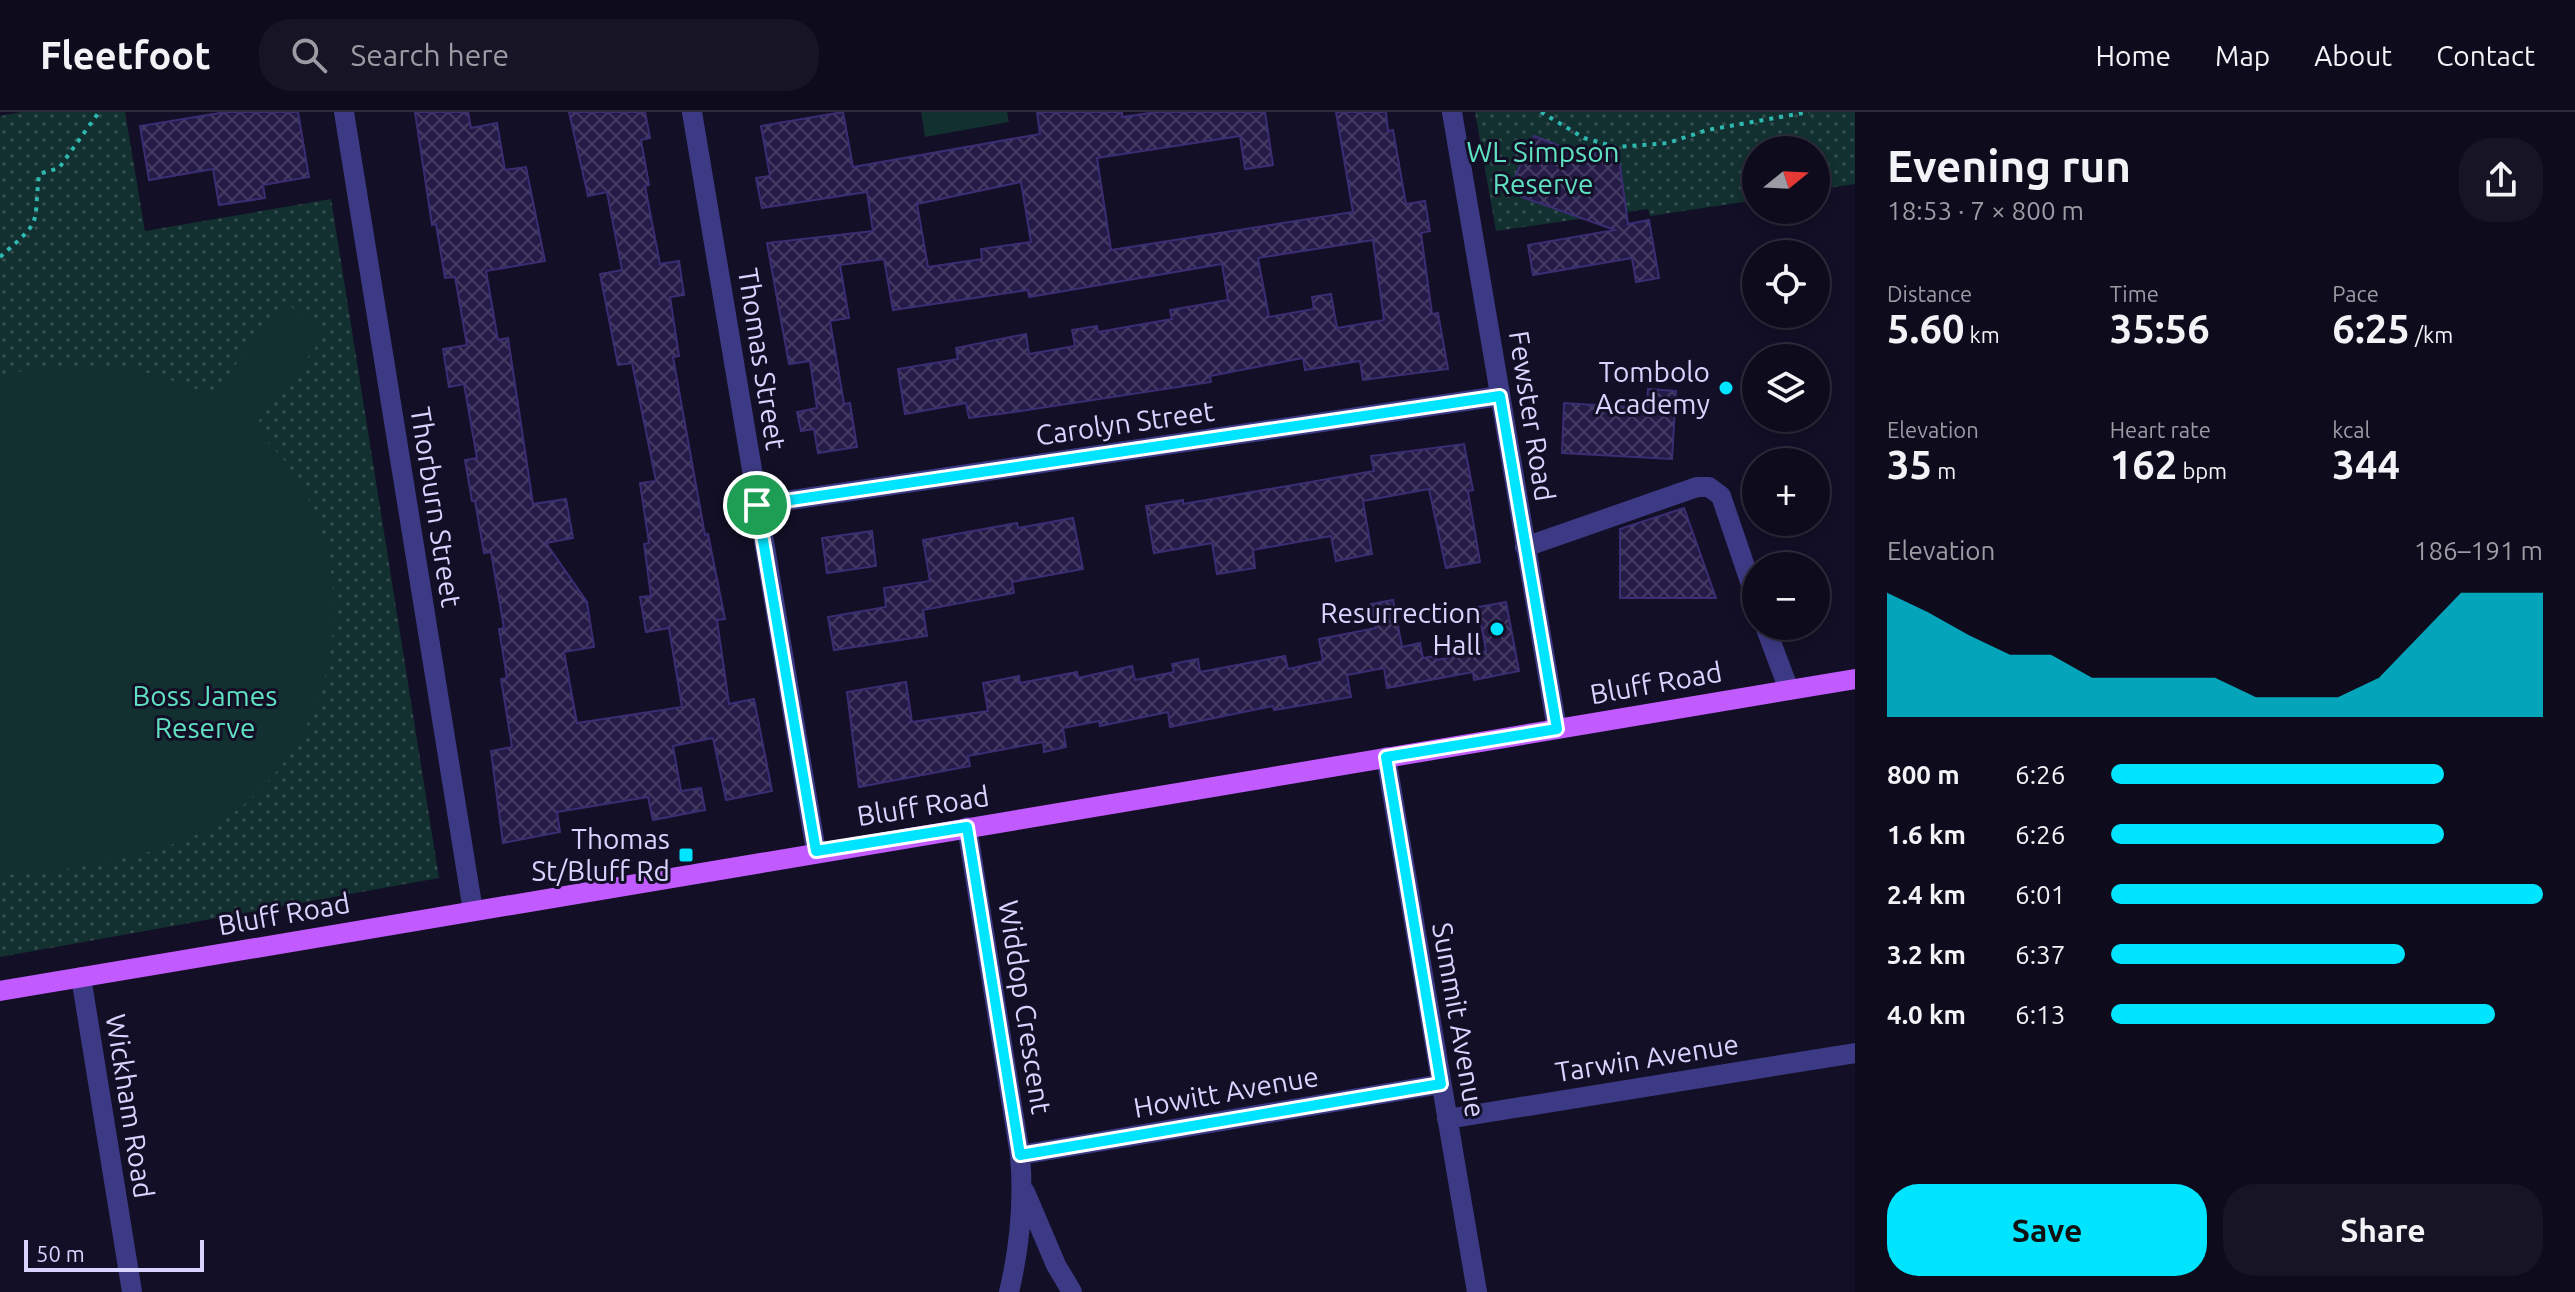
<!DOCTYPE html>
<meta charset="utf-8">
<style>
:root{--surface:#0e0b1c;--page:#171425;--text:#f1f3f6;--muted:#9b9ba3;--line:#2e2b3b;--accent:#00e5ff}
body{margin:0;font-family:Ubuntu,sans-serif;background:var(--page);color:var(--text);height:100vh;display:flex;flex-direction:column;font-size:30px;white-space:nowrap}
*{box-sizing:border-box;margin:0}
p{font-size:26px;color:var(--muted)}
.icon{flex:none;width:44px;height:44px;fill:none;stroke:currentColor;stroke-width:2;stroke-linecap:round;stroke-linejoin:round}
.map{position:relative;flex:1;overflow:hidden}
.side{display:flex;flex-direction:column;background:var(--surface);width:720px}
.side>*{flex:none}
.needle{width:52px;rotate:72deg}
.tools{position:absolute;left:1742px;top:24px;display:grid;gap:16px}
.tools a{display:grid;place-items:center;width:88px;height:88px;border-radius:50%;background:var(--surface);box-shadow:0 4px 12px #0003,0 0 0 2px var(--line);font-size:40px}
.scale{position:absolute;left:24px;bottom:20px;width:180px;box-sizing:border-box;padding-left:8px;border:4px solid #d9d4ff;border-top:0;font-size:22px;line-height:28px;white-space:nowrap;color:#d9d4ff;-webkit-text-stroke:6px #130f26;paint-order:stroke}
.pin{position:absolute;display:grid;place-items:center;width:68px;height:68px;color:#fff;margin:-34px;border:4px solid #fff;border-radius:50%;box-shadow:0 2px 8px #0007}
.round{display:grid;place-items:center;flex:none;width:84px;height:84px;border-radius:32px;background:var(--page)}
.summary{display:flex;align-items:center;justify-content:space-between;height:136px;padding:0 32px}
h1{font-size:44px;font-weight:600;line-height:60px}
.stats{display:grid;grid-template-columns:repeat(3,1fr);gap:12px;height:136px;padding:8px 32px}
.stats div{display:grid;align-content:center}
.stats b{font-size:40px;font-weight:600}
.stats small{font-size:22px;font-weight:400}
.stats p{font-size:22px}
.chart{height:224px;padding:16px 32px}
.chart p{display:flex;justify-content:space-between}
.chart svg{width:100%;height:144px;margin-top:8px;fill:var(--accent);opacity:.7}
.button{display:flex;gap:16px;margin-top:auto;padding:16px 32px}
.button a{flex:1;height:92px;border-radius:32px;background:var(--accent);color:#111;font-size:32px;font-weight:600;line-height:92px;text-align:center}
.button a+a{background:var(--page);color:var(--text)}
ul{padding:0 32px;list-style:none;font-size:26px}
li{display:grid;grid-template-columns:128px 96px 1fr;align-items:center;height:60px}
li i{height:20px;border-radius:10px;background:var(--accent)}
header{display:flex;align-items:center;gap:48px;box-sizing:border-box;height:112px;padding:0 40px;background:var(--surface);border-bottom:2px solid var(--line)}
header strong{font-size:38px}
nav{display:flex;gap:44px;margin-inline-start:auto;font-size:28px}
.search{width:560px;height:72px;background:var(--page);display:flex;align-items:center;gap:20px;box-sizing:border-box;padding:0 28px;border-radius:32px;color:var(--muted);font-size:30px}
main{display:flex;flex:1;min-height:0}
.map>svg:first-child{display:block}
</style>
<header>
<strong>Fleetfoot</strong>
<div class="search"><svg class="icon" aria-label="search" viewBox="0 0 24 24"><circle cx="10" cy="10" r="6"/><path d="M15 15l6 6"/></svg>Search here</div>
<nav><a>Home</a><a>Map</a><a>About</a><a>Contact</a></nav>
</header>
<main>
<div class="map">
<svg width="1855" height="1180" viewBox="0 0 1855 1180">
<defs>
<pattern id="grass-dots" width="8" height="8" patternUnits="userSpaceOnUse" patternTransform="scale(2)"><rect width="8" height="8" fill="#12302f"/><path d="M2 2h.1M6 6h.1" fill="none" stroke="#344d4e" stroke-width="1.8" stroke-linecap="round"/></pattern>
<pattern id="building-cross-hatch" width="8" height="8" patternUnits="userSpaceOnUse" patternTransform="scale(2)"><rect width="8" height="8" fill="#241b47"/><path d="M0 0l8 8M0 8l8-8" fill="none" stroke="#433b63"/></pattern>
</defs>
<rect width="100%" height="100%" fill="#130f26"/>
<path fill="url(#grass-dots)" d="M 22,0 L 125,0 L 145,119 L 331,87 L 439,766 L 0,845 L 0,4 Z
M 1475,0 L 1855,0 L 1855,72 L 1816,78 L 1816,38 L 1756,38 L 1756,88 L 1650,104 L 1648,97 L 1496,119 Z"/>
<path fill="#12302f" d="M 921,0 L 1007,0 L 1009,10 L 925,25 Z
M 284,189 L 325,223 L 254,315 C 270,333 288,350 300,371 C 367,488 332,640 217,712 C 164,744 62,761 0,763 L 0,263 C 88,248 129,248 212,284 Z"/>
<path fill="url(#building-cross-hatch)" stroke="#3b2d73" stroke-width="2" fill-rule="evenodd" d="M 226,0 L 298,0 L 309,65 L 263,73 L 265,86 L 219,93 L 213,57 L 149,68 L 140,14 Z
M 415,0 L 468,0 L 471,16 L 497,11 L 505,58 L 526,55 L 545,149 L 486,159 L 498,228 L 508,226 L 533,392 L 566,387 L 573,426 L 546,431 L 587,490 L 594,535 L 564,540 L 577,611 L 682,595 L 669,516 L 646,520 L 640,485 L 651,484 L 644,432 L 649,431 L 640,371 L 656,369 L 632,251 L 618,253 L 600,162 L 622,158 L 607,80 L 588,84 L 569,0 L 645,0 L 650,26 L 641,28 L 649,73 L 645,74 L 660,152 L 679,149 L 684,183 L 670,185 L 679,244 L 673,245 L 705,423 L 708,422 L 725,507 L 717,508 L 729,592 L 754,587 L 772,679 L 726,688 L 713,626 L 673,634 L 681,679 L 701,676 L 705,698 L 653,708 L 648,685 L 557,700 L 560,720 L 503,731 L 491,639 L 512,635 L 501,567 L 507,566 L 499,517 L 504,516 L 491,440 L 484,441 L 475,389 L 472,389 L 465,348 L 477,346 L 464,272 L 449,275 L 443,237 L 467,233 L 455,165 L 445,166 L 436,112 L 432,113 Z
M 843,0 L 853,55 L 1040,22 L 1037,0 L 1122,0 L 1122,5 L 1157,0 L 1265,0 L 1273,53 L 1245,57 L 1240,24 L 1097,46 L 1111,138 L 1353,100 L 1336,0 L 1386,0 L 1388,19 L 1393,18 L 1406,92 L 1425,89 L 1430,119 L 1421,121 L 1432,202 L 1438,201 L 1448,257 L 1363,268 L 1360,249 L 1305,258 L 1303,246 L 1210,264 L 1211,270 L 1014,300 L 969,306 L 966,291 L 905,302 L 898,257 L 958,247 L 956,236 L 1026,222 L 1029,242 L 1075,234 L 1072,218 L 1097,214 L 1098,220 L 1172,207 L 1170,198 L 1228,188 L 1222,152 L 1029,185 L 1028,178 L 893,198 L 884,147 L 840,153 L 849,206 L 830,209 L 844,292 L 850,291 L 857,335 L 818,341 L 814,317 L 801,319 L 797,300 L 817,296 L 810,249 L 789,252 L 767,131 L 873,119 L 867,80 L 762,96 L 756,66 L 770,64 L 761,14 ZM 1021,70 L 1031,130 L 981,137 L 982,147 L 928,155 L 917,92 ZM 1373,128 L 1384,208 L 1337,216 L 1331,182 L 1312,185 L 1314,197 L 1269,205 L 1258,146 Z
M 1534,24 L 1580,42 L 1618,40 L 1628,112 L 1649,108 L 1659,166 L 1636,170 L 1632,146 L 1533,163 L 1528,133 L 1615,118 L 1508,80 Z
M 1648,277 L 1676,279 L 1672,347 L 1562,341 L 1564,291 L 1647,296 Z
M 1464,332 L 1473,378 L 1468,379 L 1480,450 L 1446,456 L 1429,377 L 1363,389 L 1372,442 L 1336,449 L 1331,424 L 1253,438 L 1255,456 L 1217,462 L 1212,431 L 1154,441 L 1146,394 L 1183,388 L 1183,392 L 1374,359 L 1371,344 Z
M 1684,396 L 1716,486 L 1620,486 L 1620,417 Z
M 1073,406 L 1083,457 L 1012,470 L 1014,481 L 923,498 L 927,524 L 834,538 L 828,505 L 886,495 L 884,476 L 930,469 L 923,428 L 1017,411 L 1018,416 Z
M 872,419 L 876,454 L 827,461 L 822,426 Z
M 1393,488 L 1402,535 L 1420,531 L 1423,546 L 1436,544 L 1436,548 L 1486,539 L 1478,495 L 1506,490 L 1519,559 L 1474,568 L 1473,560 L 1387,576 L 1384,556 L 1347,563 L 1351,585 L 1274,598 L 1273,594 L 1170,615 L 1168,600 L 1100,614 L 1099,609 L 1063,616 L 1066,635 L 1044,640 L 1043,630 L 968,644 L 970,654 L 859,675 L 847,580 L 906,570 L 912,610 L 988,599 L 983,571 L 1019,564 L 1020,571 L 1077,560 L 1078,566 L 1132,554 L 1135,568 L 1174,560 L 1172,552 L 1198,547 L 1200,560 L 1285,544 L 1288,557 L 1323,549 L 1319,527 L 1376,516 L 1371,492 Z"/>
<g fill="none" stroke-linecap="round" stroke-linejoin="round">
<path stroke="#2fb8b0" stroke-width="4" stroke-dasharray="4 6" stroke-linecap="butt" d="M 1541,0 L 1584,26 L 1616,35 L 1668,31 L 1707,18 L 1809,0
M 0,145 C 44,106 33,116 39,62 L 59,56 L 99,0"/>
<path stroke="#3d3a85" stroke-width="20" d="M 344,0 L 473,799
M 692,0 L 816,739
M 1452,0 L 1557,617
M 757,393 L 1500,284
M 1525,435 L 1697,375 L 1709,375 L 1721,384 L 1756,487
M 1765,514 L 1789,578
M 1386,645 L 1477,1180
M 967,715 L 1020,1043 C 1024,1089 1020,1134 1009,1180
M 81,865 L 132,1180
M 1447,1007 L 1855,941
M 1020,1043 L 1441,972
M 1025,1080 L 1056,1153 L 1072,1180"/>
<path stroke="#c25bff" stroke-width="20" d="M 0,879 L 1855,567"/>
</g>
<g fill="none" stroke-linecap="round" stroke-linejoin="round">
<defs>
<path id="route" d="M 1500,284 L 1557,617 L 1386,645 L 1441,972 L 1020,1043 L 967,715 L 816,739 L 757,393 Z"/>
</defs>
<use href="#route" stroke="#fff" stroke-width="16"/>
<use href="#route" stroke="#00e5ff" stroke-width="10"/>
</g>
<g fill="#00e5ff" stroke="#130f26" stroke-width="3">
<circle cx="1726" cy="276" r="8"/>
<circle cx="1497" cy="517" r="8"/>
<rect x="678" y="735" width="16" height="16" rx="4"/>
</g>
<g text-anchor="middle" stroke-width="6" stroke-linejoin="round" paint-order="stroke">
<g font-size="28" fill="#5fe0c0" stroke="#130f26">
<text x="1543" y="50">WL Simpson<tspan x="1543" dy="32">Reserve</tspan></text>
<text x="205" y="594">Boss James<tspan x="205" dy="32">Reserve</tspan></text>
</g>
<g font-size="28" fill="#d9d4ff" stroke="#130f26">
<text transform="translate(762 247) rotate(81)" y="10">Thomas Street</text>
<text transform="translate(1532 304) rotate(81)" y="10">Fewster Road</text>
<text transform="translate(1125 311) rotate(-8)" y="10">Carolyn Street</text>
<text transform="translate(436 395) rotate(81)" y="10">Thorburn Street</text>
<text transform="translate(1656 571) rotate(-10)" y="10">Bluff Road</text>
<text transform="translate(923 694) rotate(-9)" y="10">Bluff Road</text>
<text transform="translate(284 802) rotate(-10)" y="10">Bluff Road</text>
<text transform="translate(1025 895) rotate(81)" y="10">Widdop Crescent</text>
<text transform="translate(1459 908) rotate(80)" y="10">Summit Avenue</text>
<text transform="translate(1647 946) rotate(-9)" y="10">Tarwin Avenue</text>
<text transform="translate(1226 980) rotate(-10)" y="10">Howitt Avenue</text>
<text transform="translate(130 994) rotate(81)" y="10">Wickham Road</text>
</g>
<g font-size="28" fill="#d9d4ff" stroke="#130f26" text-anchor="end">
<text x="1710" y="270">Tombolo<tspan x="1710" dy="32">Academy</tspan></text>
<text x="1481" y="511">Resurrection<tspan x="1481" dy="32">Hall</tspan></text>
<text x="670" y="737">Thomas<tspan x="670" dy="32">St/Bluff Rd</tspan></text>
</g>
</g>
</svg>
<div class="tools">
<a><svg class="needle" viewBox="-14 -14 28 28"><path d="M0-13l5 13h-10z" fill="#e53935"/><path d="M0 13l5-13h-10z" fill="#9b9ba3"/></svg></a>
<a><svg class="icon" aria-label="locate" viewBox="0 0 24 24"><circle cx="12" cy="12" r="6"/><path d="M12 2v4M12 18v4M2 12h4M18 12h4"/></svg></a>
<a><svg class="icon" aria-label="layers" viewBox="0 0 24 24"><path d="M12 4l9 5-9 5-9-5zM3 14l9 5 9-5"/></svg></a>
<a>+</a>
<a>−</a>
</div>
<div class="scale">50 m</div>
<div class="pin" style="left:757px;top:393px;background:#1e9e55"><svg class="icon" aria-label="arrive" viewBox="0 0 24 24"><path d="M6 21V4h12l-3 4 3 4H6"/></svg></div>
</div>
<section class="side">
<div class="summary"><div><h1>Evening run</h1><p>18:53 · 7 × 800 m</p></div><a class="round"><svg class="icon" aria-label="share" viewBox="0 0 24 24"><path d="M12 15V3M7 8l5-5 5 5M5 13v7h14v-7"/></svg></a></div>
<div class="stats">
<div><p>Distance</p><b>5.60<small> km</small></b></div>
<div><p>Time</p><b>35:56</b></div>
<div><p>Pace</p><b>6:25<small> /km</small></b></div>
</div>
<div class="stats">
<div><p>Elevation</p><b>35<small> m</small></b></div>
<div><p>Heart rate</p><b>162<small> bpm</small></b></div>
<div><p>kcal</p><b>344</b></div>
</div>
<div class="chart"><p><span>Elevation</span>186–191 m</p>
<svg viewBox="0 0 160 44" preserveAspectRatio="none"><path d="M0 44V6L10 12L20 19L30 25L40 25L50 32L60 32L70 32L80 32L90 38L100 38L110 38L120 32L130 19L140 6L150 6L160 6V44z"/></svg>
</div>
<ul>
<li><b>800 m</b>6:26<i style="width:77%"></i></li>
<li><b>1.6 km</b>6:26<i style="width:77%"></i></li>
<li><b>2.4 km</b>6:01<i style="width:100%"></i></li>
<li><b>3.2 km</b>6:37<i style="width:68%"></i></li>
<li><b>4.0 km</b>6:13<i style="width:89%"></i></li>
</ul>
<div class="button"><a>Save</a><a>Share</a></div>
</section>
</main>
